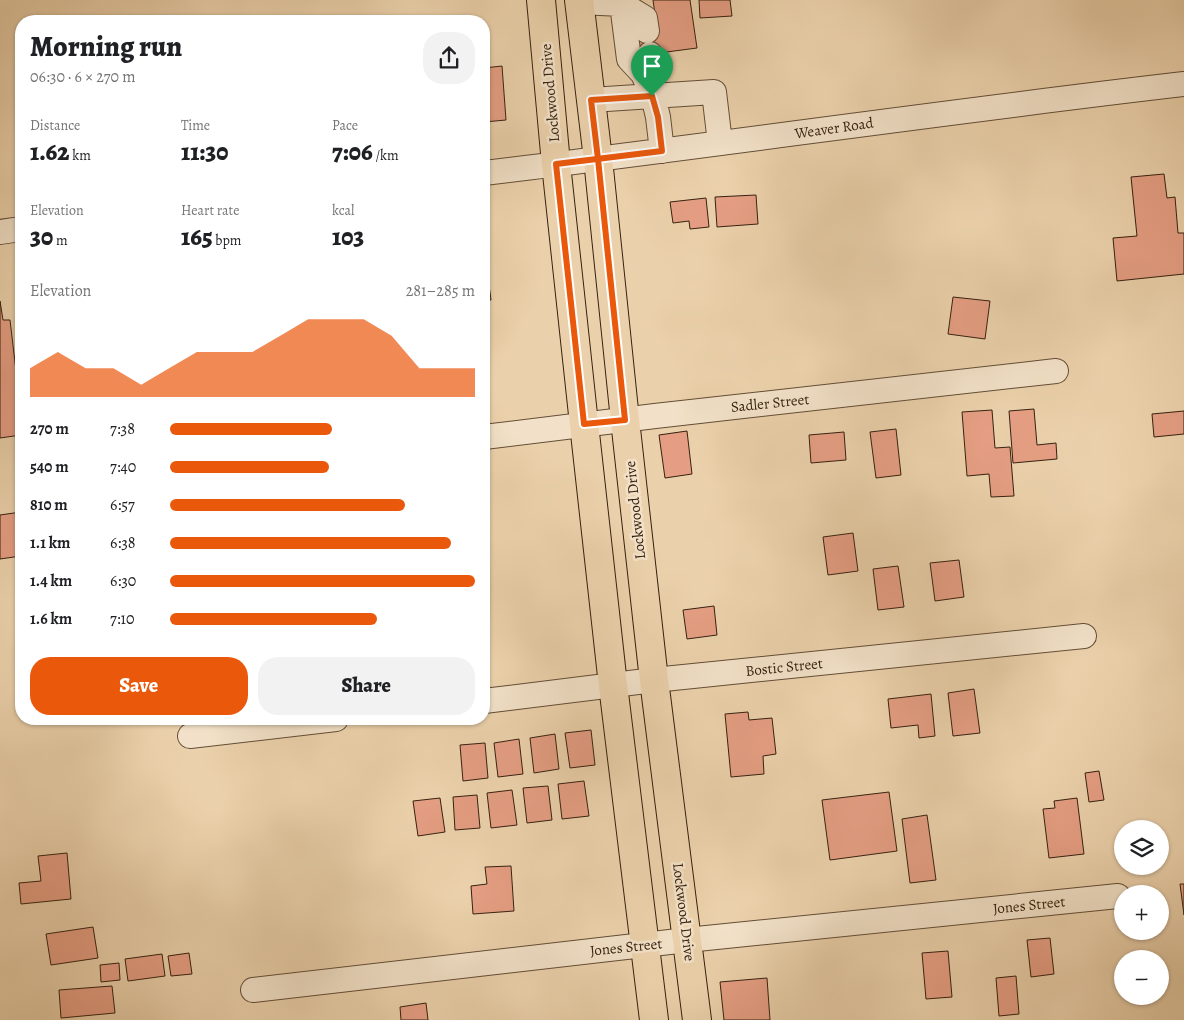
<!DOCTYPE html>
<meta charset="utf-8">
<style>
:root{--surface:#fff;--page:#f2f2f2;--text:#202124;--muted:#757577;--accent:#ea580c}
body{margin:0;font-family:Alegreya,serif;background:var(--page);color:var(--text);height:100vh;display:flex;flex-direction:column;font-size:19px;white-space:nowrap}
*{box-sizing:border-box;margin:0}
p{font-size:16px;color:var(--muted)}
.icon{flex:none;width:28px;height:28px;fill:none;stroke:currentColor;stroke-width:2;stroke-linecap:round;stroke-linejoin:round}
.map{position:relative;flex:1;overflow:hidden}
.details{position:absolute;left:15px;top:15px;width:475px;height:710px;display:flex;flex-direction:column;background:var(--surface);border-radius:20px;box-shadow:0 1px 4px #0004}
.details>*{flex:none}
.controls{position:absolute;left:1114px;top:820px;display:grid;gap:10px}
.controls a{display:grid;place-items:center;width:55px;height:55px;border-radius:50%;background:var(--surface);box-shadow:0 1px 4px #0004;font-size:25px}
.pin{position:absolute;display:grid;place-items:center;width:42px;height:42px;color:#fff;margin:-51px -21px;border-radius:50% 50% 50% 0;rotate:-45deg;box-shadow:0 0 5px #0007}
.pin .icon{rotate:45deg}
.round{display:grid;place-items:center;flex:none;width:52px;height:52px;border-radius:20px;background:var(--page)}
.summary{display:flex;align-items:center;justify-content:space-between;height:85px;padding:0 15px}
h1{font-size:28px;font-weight:800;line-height:38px}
.stats{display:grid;grid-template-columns:repeat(3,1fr);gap:8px;height:85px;padding:5px 15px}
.stats div{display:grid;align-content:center}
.stats b{font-size:25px;font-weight:800}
.stats small{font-size:14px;font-weight:400}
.stats p{font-size:14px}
.chart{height:140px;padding:10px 15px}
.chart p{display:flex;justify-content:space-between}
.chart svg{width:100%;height:90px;margin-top:5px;fill:var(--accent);opacity:.7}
.button{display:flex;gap:10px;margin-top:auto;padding:10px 15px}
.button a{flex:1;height:58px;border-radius:20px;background:var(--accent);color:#fff;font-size:20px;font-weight:800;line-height:58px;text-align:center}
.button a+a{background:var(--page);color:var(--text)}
ul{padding:0 15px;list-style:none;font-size:16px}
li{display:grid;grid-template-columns:80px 60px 1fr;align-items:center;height:38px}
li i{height:12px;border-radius:6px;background:var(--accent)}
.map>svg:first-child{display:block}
</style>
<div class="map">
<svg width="1184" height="1020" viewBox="0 0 1184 1020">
<rect width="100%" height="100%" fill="#ebd1ab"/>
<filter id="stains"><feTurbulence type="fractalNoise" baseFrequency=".004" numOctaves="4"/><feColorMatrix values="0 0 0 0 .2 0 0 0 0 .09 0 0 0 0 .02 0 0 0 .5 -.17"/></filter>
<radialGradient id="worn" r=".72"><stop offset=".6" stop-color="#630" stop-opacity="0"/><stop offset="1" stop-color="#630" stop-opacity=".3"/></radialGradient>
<path fill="#e59e83" stroke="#36210f" d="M 653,0 L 690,0 L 697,48 L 636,56 L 633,33 L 657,29 Z
M 699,0 L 730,0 L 732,16 L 700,18 Z
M 502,66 L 506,120 L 484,122 L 484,68 Z
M 21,100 L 21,132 L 20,133 L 16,101 Z
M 1164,174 L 1167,198 L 1175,197 L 1178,233 L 1184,233 L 1184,274 L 1117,281 L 1113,238 L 1137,236 L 1131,177 Z
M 756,195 L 758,224 L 717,227 L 715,197 Z
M 706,198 L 709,227 L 690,229 L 689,221 L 673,223 L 670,202 Z
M 484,255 L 485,255 L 491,300 L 484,300 Z
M 953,297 L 990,301 L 985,339 L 948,334 Z
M 0,301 L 3,320 L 10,320 L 17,379 L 21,378 L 21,435 L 0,438 Z
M 1034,409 L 1037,445 L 1056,443 L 1057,459 L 1013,463 L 1009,411 Z
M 992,410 L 995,448 L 1010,447 L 1014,496 L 991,497 L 989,474 L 967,476 L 962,412 Z
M 1184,411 L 1184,434 L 1154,437 L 1152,414 Z
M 896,429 L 901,475 L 876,478 L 870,432 Z
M 687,431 L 692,474 L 665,478 L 659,435 Z
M 844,432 L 846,460 L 811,463 L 809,435 Z
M 21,512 L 21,556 L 0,559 L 0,515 Z
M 853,533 L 858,571 L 828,575 L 823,537 Z
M 959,560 L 964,597 L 935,601 L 930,563 Z
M 898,566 L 904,607 L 878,610 L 873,569 Z
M 714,606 L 717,635 L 687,639 L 683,610 Z
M 974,689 L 980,733 L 953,736 L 948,693 Z
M 931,694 L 935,736 L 919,738 L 918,725 L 891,728 L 888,699 Z
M 748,712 L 749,720 L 772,718 L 776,754 L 763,756 L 764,774 L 731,777 L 725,714 Z
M 591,730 L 595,765 L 570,768 L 565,733 Z
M 555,734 L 559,769 L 534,773 L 530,738 Z
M 519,739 L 523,774 L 498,777 L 494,743 Z
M 485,743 L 488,778 L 463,781 L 460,745 Z
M 1099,771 L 1104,800 L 1089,802 L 1085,773 Z
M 584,781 L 589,816 L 562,819 L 558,784 Z
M 548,786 L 552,820 L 527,823 L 523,788 Z
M 512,790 L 517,825 L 491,828 L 487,793 Z
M 889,792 L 897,851 L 830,860 L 822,800 Z
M 477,795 L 480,828 L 455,830 L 453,797 Z
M 440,798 L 445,832 L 418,836 L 413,801 Z
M 1077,798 L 1084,854 L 1049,858 L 1043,809 L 1055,808 L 1054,801 Z
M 927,815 L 936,880 L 910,883 L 902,819 Z
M 67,853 L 71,899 L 21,904 L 19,883 L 41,881 L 38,856 Z
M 511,866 L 514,911 L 473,914 L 471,886 L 487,884 L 485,867 Z
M 1180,884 L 1184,884 L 1184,915 Z
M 93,927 L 98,958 L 51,965 L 46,934 Z
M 1050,938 L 1054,974 L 1031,977 L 1027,940 Z
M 948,951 L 952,997 L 926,999 L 922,953 Z
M 189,953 L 192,974 L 171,976 L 168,956 Z
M 162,954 L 165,976 L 128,981 L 125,959 Z
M 119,963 L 120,980 L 101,982 L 100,965 Z
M 1016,976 L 1019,1014 L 999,1016 L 996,978 Z
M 767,978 L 770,1020 L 724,1020 L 720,982 Z
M 112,986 L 115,1013 L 61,1018 L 59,990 Z
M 426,1003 L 428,1020 L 401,1020 L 400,1007 Z"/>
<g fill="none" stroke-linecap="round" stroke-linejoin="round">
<defs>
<path id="minor" d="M 579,2 L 622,4 L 645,18 L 647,31
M 622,4 L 629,59 L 643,74
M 650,54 L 643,74 L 653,96 L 658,117 L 662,151
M 591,100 L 714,92 L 720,143
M 484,173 C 717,145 950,111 1184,84
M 0,232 L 21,229
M 484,437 L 655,416 L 1056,371
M 484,701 L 654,680 L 1084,636
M 190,736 L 336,719
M 253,990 L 687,940 L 1118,896"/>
<path id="major" d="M 541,0 L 556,164 L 584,424 L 613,685 L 654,1020
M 579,0 L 598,159 L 625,420 L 654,680 L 697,1020"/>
</defs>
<use href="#minor" stroke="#634d36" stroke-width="26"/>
<use href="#major" stroke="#36210f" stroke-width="30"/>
<use href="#minor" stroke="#f2e1c8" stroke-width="24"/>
<use href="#major" stroke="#ebd1ab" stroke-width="28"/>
</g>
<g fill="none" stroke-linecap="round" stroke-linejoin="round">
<defs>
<path id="route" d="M 652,96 L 658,117 L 662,151 L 556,164 L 584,424 L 625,420 L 598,159 L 591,100 L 652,96"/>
</defs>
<use href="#route" stroke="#fff" stroke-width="10"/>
<use href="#route" stroke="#ea580c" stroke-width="6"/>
</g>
<g text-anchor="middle" stroke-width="5" stroke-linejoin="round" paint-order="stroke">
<g font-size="15" fill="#36210f" stroke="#f2e1c8">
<text transform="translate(550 93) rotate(-95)" y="5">Lockwood Drive</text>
<text transform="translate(834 128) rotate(-8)" y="5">Weaver Road</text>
<text transform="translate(770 403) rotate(-6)" y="5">Sadler Street</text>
<text transform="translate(635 510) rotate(-96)" y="5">Lockwood Drive</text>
<text transform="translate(784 667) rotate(-6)" y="5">Bostic Street</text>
<text transform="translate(1029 905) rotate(-6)" y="5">Jones Street</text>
<text transform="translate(684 912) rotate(83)" y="5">Lockwood Drive</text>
<text transform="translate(626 947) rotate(-6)" y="5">Jones Street</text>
</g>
</g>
<rect width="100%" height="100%" filter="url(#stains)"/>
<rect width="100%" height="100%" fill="url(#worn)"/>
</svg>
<div class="controls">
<a><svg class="icon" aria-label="layers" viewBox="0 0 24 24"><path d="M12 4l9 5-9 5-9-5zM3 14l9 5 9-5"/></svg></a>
<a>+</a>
<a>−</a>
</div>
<div class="pin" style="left:652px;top:96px;background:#1e9e55"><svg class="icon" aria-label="arrive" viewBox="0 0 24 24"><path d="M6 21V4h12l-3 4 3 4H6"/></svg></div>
<section class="details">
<div class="summary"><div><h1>Morning run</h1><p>06:30 · 6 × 270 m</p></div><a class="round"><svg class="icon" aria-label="share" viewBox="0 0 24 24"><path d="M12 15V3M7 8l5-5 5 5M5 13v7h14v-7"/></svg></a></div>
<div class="stats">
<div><p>Distance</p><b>1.62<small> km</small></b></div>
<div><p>Time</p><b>11:30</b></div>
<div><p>Pace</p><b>7:06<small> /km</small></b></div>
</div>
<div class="stats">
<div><p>Elevation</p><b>30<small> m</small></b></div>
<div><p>Heart rate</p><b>165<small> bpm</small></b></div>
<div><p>kcal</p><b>103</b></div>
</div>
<div class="chart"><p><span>Elevation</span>281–285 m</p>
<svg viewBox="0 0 160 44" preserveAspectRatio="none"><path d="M0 44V30L10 22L20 30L30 30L40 38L50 30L60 22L70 22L80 22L90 14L100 6L110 6L120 6L130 14L140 30L150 30L160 30V44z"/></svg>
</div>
<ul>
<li><b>270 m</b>7:38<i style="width:53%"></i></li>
<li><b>540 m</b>7:40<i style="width:52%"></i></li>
<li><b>810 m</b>6:57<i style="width:77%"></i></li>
<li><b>1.1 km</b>6:38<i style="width:92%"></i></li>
<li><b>1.4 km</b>6:30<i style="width:100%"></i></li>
<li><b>1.6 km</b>7:10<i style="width:68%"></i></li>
</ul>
<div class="button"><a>Save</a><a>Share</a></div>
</section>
</div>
